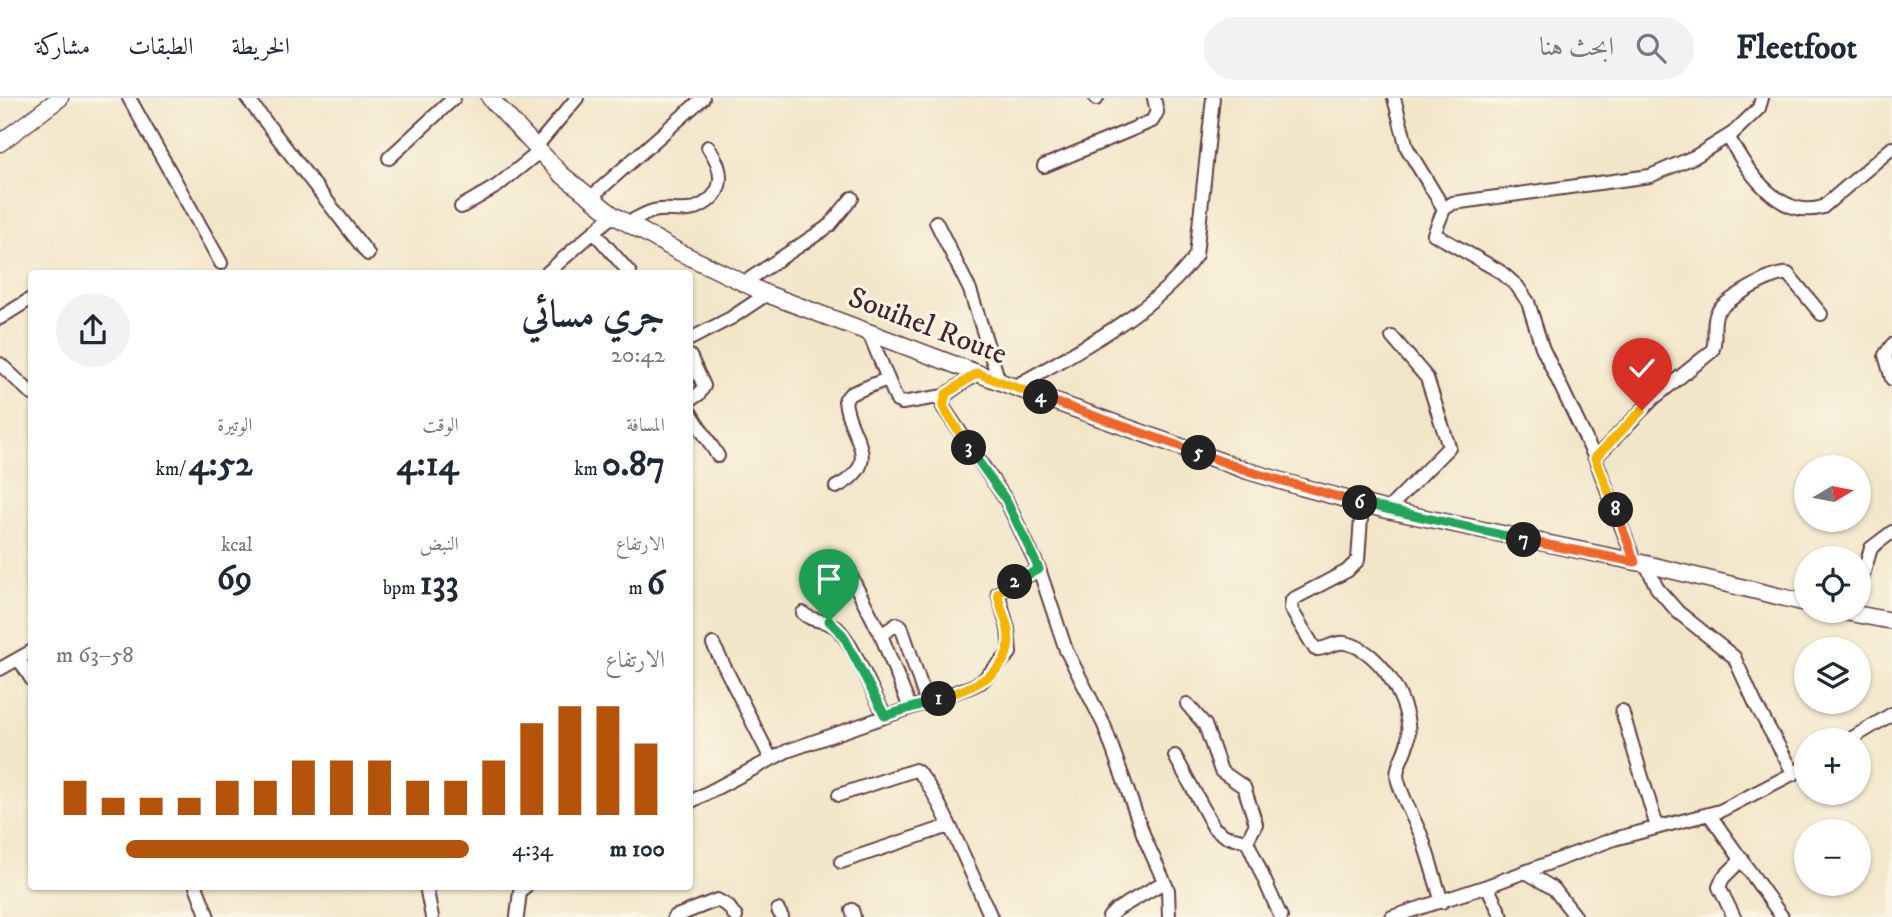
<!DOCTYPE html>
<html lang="ar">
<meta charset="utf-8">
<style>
:root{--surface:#fff;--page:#f2f2f3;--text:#1f2937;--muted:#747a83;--line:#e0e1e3;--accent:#b45309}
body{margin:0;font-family:"IM FELL DW Pica",Amiri,serif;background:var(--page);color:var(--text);direction:rtl;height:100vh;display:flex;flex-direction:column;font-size:26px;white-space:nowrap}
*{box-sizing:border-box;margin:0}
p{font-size:23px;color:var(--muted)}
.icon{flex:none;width:38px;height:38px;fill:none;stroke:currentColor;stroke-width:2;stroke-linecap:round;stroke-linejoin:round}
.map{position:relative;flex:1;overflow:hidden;direction:ltr}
.side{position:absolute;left:28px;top:172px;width:665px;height:620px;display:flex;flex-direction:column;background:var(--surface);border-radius:7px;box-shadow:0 2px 5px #0004;direction:rtl}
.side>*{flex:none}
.needle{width:46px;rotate:80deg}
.controls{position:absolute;left:1794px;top:357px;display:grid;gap:14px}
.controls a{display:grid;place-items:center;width:77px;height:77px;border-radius:50%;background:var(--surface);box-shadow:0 2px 5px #0004;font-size:35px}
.pin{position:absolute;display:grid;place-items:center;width:60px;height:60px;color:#fff;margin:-72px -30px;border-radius:50% 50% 50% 0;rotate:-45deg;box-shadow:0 0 7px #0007}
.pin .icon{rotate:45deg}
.km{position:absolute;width:35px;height:35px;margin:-18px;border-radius:50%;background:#222;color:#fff;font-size:19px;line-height:35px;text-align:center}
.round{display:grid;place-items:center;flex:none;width:74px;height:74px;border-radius:37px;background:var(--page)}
.summary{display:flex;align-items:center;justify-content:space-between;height:119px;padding:0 28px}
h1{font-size:38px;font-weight:700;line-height:52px}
.figures{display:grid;grid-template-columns:repeat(3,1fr);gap:10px;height:119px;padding:7px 28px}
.figures div{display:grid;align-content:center}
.figures b{font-size:35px;font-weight:700}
.figures small{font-size:19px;font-weight:400}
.figures p{font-size:19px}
.chart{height:196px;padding:14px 28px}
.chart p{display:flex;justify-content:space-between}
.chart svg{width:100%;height:126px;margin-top:7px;stroke:var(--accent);stroke-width:6}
ul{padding:0 28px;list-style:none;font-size:23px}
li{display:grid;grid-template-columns:112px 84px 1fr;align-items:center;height:52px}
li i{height:18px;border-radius:9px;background:var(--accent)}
header{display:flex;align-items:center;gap:42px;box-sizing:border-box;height:98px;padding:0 35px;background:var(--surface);border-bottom:2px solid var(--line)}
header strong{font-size:33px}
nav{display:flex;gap:38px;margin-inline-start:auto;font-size:24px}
.search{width:490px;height:63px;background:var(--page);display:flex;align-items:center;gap:18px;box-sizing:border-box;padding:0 24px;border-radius:38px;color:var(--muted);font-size:26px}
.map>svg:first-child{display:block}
</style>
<header>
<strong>Fleetfoot</strong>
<div class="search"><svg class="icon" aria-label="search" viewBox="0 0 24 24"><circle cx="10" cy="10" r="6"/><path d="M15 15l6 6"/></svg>ابحث هنا</div>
<nav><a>الخريطة</a><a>الطبقات</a><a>مشاركة</a></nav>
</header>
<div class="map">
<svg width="1892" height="819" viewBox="0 0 1892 819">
<rect width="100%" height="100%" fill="#fcf5e5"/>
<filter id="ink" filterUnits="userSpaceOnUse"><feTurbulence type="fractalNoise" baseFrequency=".0143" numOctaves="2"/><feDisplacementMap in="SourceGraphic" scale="14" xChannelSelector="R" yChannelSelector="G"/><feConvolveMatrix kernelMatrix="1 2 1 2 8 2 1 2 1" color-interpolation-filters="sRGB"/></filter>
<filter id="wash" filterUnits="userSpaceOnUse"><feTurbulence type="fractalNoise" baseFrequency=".00686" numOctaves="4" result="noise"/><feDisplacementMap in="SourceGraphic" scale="28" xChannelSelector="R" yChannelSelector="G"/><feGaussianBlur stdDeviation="1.57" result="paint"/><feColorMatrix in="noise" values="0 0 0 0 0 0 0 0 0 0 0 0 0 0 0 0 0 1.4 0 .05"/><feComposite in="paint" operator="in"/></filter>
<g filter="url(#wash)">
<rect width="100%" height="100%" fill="#f2e6c9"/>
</g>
<g filter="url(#ink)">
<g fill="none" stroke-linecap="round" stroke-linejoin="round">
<defs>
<path id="minor" d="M 129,0 L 221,165
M 247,0 L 368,156
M 1394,0 L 1407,50 L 1444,111
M 1096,1 L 1097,0
M 1728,38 C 1745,70 1778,123 1823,109 L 1892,50
M 535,50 L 577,0
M 389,60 L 454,0
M 1044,68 L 1152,23 L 1157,14 L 1154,0
M 590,100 L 703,0
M 461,109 L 497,88 L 539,54
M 936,124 L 970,192 L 999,283
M 628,125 C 636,121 645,115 653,113 C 666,109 680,115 693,111 C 726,99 726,74 708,49
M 594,134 L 630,175
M 547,175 L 613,117
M 742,186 L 829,128 L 852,100
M 0,220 L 32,200
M 869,235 L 897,303 L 902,305 L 944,298
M 690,241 L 731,220 L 767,196
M 1892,247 L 1885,257 L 1892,281
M 690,258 L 704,288 L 699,296 L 690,302
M 0,266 L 32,296
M 977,275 L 944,298 L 943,309 L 1006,402 L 1039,471 L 1066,552 L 1104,627 L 1145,741 L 1168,792 L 1169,819
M 1014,289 C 1071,257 1159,211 1196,157 L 1213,0
M 690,314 L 718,358
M 1595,360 L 1654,300 L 1712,253 C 1718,241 1711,227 1717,215 C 1723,203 1774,173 1788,176 L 1821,216
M 836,389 C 887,363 847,338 845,302 L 850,296 L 887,281
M 1362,406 L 1358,462 L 1347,473 L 1297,499 L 1292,502 L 1291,511 L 1315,551 C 1326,552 1334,543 1345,545 C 1381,551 1413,608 1408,642 C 1406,656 1394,669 1398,683 C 1403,701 1413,719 1421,737 C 1429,759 1435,782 1442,804
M 1387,412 L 1449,349 L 1427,280 L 1392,239
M 1635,464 L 1595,360 L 1542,249 L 1528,204 L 1517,188 L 1501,174 L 1434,136 L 1444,111 L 1453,105 L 1650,78 L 1696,58 L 1733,35 L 1759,10 L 1762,0
M 844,465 L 881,537
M 1646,466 L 1657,490 L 1678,514 L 1734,559 L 1756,607 L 1794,676
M 1858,494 L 1871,450 L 1892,434
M 803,515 C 812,525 826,520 837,530 C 853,545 873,596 885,618
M 713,546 L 771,661
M 19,561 L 32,582
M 0,571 L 32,553
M 1187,606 L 1205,627 L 1221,673 L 1244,689 L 1256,726 L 1247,743 L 1281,819
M 910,610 L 881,537 L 897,526 L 901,528 L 927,605
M 1622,613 L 1657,729
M 1849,642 L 1892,616
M 1175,658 L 1214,730 L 1225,738 L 1247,743
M 839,697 L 915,672 C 932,678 980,796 991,819
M 690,704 L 787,653 L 970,589 L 981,584 L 1010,555 L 1008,531 L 998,495 L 1039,471
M 1709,716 L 1782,819
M 841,764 L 949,728
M 1526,774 L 1554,791 L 1576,819
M 196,788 L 208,819
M 426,788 L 432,819
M 1487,788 L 1502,819
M 778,812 L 782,819
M 852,812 L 854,819
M 517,819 L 520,793 L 526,788
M 674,819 L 717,802 L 728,808 L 736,819
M 1109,819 L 1116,812 L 1164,784
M 1392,819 L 1487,788 L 1614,741 L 1720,713 L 1806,669
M 1734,819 L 1719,789 L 1723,780 L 1742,761"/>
<path id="major" d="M 490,0 L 561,76 L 613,117 L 679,154 L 767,196 L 1014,289 L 1248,373 L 1301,389 L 1387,412 L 1646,466 L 1806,505
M 0,45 L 60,0
M 1840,513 L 1892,523"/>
</defs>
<use href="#minor" stroke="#633d43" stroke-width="16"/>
<use href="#major" stroke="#633d43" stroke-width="19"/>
<use href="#minor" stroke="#fff" stroke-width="12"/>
<use href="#major" stroke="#fff" stroke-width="16"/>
</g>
</g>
<g fill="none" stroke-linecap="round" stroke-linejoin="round" filter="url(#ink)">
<defs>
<path id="split-1" d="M 829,523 L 843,537 L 885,618 L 939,601"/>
<path id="split-2" d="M 939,601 C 972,589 1016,575 1008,532 C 1006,520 999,508 998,495 L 1015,484"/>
<path id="split-3" d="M 969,350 L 1006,402 L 1039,471 L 1015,484"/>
<path id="split-4" d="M 969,350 L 943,309 L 946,296 L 977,275 L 1041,299"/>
<path id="split-5" d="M 1041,299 L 1199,355"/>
<path id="split-6" d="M 1199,355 L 1248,373 L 1360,405"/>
<path id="split-7" d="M 1360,405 L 1524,442"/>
<path id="split-8" d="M 1524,442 L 1635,464 L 1616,412"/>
<path id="split-9" d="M 1616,412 L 1595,360 L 1642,312"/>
</defs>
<use href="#split-1" stroke="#fff" stroke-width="14"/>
<use href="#split-2" stroke="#fff" stroke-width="14"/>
<use href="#split-3" stroke="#fff" stroke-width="14"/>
<use href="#split-4" stroke="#fff" stroke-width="14"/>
<use href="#split-5" stroke="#fff" stroke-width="14"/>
<use href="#split-6" stroke="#fff" stroke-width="14"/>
<use href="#split-7" stroke="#fff" stroke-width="14"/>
<use href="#split-8" stroke="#fff" stroke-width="14"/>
<use href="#split-9" stroke="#fff" stroke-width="14"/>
<use href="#split-1" stroke="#22a559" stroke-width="9"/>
<use href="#split-2" stroke="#f5b400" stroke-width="9"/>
<use href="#split-3" stroke="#22a559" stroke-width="9"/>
<use href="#split-4" stroke="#f5b400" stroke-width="9"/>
<use href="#split-5" stroke="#f0652b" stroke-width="9"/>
<use href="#split-6" stroke="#f0652b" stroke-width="9"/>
<use href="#split-7" stroke="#22a559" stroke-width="9"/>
<use href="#split-8" stroke="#f0652b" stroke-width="9"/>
<use href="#split-9" stroke="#f5b400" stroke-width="9"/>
</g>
<g text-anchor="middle" stroke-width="6" stroke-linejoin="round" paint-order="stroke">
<g font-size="30" fill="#4a1f2b" stroke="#fcf5e5">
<text transform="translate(928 227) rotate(21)" y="10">Souihel Route</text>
</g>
</g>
</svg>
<div class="controls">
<a><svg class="needle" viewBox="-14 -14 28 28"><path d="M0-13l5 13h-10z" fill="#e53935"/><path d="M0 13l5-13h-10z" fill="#747a83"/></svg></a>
<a><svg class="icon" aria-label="locate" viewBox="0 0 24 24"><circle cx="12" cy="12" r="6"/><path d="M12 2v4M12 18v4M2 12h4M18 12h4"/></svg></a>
<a><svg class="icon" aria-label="layers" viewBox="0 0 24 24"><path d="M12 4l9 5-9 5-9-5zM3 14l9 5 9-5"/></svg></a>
<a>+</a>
<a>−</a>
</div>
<div class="pin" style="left:829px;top:523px;background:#1e9e55"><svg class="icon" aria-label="arrive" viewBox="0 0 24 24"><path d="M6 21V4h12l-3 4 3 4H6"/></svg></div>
<div class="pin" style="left:1642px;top:312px;background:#d93025"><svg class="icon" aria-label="check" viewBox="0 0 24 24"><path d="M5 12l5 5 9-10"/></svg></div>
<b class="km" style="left:939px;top:601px">1</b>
<b class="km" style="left:1015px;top:484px">2</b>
<b class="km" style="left:969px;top:350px">3</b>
<b class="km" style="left:1041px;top:299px">4</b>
<b class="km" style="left:1199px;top:355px">5</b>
<b class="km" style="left:1360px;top:405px">6</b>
<b class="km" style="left:1524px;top:442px">7</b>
<b class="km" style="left:1616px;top:412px">8</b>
<section class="side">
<div class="summary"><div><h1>جري مسائي</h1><p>20:42</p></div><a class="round"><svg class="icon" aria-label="share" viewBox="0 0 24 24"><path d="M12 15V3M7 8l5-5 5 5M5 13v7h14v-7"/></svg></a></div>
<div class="figures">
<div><p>المسافة</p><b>0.87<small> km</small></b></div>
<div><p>الوقت</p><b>4:14</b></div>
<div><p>الوتيرة</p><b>4:52<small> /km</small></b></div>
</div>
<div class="figures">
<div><p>الارتفاع</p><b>6<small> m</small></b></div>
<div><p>النبض</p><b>133<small> bpm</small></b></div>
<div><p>kcal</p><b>69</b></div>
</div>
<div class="chart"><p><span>الارتفاع</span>58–63 m</p>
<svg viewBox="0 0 160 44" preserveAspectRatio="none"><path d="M5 44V32M15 44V38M25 44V38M35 44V38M45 44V32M55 44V32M65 44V25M75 44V25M85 44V25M95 44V32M105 44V32M115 44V25M125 44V12M135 44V6M145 44V6M155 44V19"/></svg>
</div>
<ul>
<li><b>100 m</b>4:34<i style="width:83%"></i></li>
</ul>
</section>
</div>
